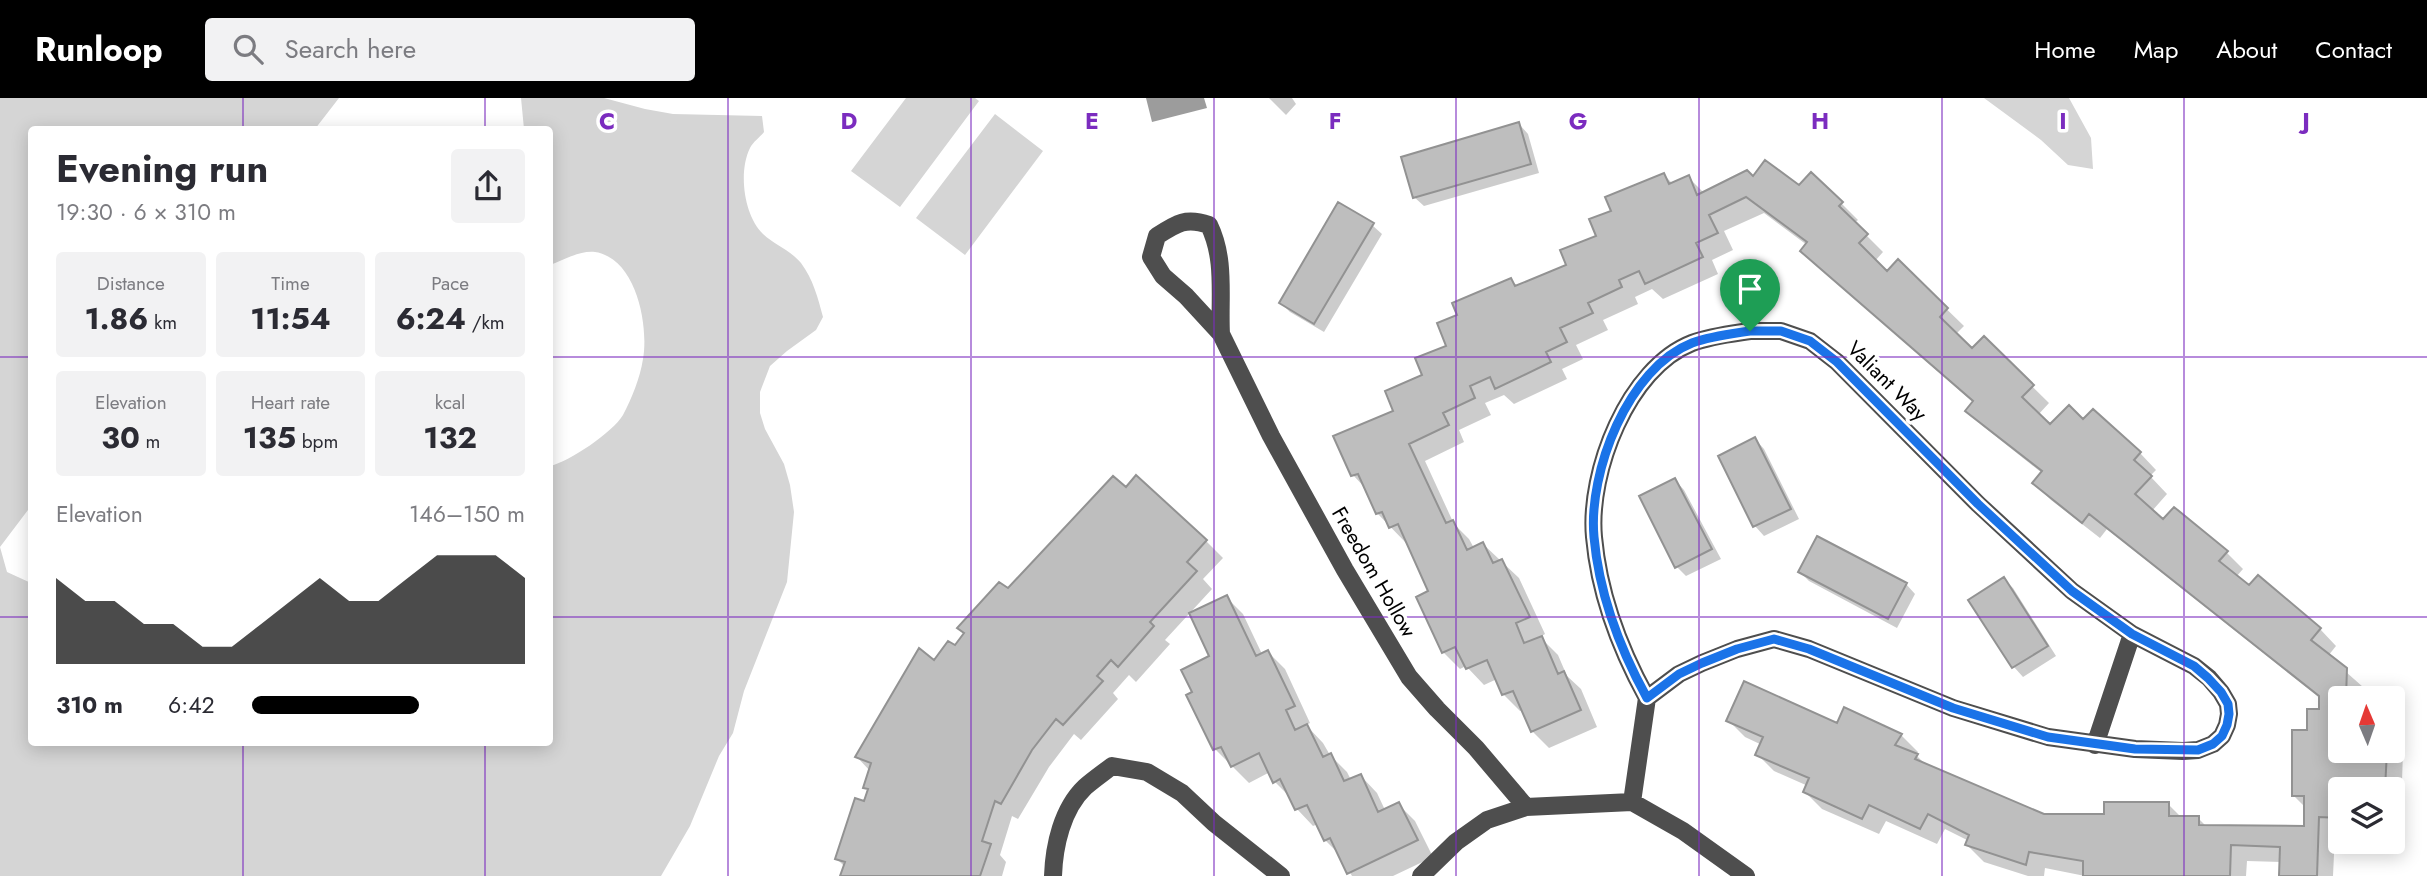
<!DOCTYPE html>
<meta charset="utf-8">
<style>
:root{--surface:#fff;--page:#f2f2f3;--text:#2b2b33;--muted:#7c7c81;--accent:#000}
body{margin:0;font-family:Jost,sans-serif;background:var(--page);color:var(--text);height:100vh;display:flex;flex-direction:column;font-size:26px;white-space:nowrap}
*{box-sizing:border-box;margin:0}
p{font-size:23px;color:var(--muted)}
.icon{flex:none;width:38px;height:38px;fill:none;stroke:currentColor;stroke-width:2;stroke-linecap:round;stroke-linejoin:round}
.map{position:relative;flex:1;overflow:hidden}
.side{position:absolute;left:28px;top:28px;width:525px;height:620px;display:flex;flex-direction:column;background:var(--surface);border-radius:7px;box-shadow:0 4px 18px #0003}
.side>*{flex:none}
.needle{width:46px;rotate:358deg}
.controls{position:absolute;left:2328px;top:588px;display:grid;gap:14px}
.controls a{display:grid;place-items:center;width:77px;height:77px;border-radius:7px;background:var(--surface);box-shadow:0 4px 18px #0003;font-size:35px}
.pin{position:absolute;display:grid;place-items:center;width:60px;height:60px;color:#fff;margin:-72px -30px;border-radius:50% 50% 50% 0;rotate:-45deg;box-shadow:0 0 7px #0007}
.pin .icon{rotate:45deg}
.round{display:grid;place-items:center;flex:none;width:74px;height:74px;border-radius:7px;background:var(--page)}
.summary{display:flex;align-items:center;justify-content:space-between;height:119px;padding:0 28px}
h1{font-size:38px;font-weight:700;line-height:52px}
.metrics{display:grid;grid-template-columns:repeat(3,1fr);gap:10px;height:119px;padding:7px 28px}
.metrics div{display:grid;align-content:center;border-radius:7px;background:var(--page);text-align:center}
.metrics b{font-size:30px;font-weight:700}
.metrics small{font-size:19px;font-weight:400}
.metrics p{font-size:19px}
.chart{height:196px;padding:14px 28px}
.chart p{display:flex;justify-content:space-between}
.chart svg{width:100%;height:126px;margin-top:7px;fill:var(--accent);opacity:.7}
ul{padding:0 28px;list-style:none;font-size:23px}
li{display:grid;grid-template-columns:112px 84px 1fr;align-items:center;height:52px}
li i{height:18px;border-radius:9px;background:var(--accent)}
header{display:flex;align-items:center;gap:42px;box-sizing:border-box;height:98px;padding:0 35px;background:var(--accent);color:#fff}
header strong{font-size:33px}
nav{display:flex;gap:38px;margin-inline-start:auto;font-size:24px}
.search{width:490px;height:63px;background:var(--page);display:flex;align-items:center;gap:18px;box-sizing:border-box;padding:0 24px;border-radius:7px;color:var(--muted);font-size:26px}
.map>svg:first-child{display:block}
</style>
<header>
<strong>Runloop</strong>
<div class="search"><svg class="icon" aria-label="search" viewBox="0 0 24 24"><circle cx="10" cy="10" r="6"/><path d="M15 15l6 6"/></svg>Search here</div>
<nav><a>Home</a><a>Map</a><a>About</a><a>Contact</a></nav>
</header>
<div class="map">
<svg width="2427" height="778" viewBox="0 0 2427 778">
<rect width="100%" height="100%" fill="#fff"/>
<path fill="#d5d5d5" d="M 0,0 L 339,0 L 315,31 L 32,32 L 31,408 L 0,449 L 7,474 L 31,485 L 32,644 L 550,644 L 550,368 C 569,364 613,334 623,317 C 632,300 640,280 643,261 C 649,227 636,160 595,154 C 581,152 563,162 550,167 L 550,32 L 524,31 L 521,0 L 604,0 L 645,11 L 673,16 L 762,18 L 764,34 C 760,39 753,44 750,50 C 738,74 744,118 763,136 C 775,147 790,152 801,165 C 813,181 818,200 823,219 L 816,232 L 787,253 L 770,268 L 760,294 L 760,315 L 765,331 L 784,366 L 790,387 L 794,414 L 787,484 L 744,593 L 733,635 L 719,658 L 690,728 L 661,778 L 0,778 Z
M 906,0 L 975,0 L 979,3 L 900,109 L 851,73 Z
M 1984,0 L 2069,0 L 2091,40 L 2093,71 L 2068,67 L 2041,42 Z
M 995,16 L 1043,53 L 965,157 L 916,120 Z"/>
<path fill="#9c9c9c" d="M 1146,0 L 1204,0 L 1207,10 L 1152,24 Z"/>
<path fill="#0003" d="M 1269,0 L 1292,0 L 1296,6 L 1286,17 Z
M 1519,26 L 1528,36 L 1539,75 L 1424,108 L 1414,99 Z
M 1664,77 L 1673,86 L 1688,79 L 1704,95 L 1753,80 L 1799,89 L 1841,105 L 1858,122 L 1854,125 L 1883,154 L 1875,163 L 1887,175 L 1898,164 L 1964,228 L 1956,236 L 1972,253 L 1984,241 L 2049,305 L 2038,317 L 2050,329 L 2083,323 L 2140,355 L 2156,372 L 2150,378 L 2167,396 L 2152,413 L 2163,423 L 2226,454 L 2243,471 L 2236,479 L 2320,531 L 2336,548 L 2328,558 L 2363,589 L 2362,600 L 2340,600 L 2340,653 L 2392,653 L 2392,643 L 2403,654 L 2401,714 L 2392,714 L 2392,691 L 2340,691 L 2340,735 L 2335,735 L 2333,778 L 2281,778 L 2281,764 L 2247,763 L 2246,778 L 2085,778 L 2045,770 L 2044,778 L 2028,778 L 1984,764 L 1967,747 L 1969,743 L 1945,731 L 1937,746 L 1886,723 L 1879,736 L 1822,711 L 1805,694 L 1808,688 L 1774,673 L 1757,656 L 1762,647 L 1745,639 L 1728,622 L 1838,627 L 1845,612 L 1901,637 L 1918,654 L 1916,657 L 1928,669 L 2043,718 L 2105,718 L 2168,706 L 2182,720 L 2198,720 L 2207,729 L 2306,729 L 2306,710 L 2293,697 L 2309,634 L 2321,612 L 2321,601 L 2107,431 L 2100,440 L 2051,402 L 2034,385 L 2042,375 L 1984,329 L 1967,313 L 1974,305 L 1819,169 L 1807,147 L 1764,115 L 1724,133 L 1733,152 L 1712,162 L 1718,176 L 1663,201 L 1652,191 L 1635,199 L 1638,206 L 1603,222 L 1608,232 L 1576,247 L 1583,261 L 1562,271 L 1567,281 L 1514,306 L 1504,297 L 1485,305 L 1491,317 L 1459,332 L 1464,344 L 1425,363 L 1454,426 L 1469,441 L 1474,450 L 1483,446 L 1519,480 L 1545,536 L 1540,539 L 1558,557 L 1567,578 L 1581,591 L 1597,629 L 1549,650 L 1532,633 L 1523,612 L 1520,613 L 1503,596 L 1497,581 L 1484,587 L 1466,568 L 1460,571 L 1443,554 L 1430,494 L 1407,446 L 1377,415 L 1367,392 L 1353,377 L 1395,314 L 1448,249 L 1459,218 L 1511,182 L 1518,189 L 1569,168 L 1598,139 L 1613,114 Z
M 1372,127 L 1382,136 L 1324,234 L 1290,214 L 1281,205 Z
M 1755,341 L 1764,351 L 1799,421 L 1764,438 L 1755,428 L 1720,358 Z
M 1675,382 L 1684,392 L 1721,461 L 1686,478 L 1677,469 Z
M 1126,392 L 1206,443 L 1223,460 L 1203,481 L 1212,491 L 1165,542 L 1170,546 L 1136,584 L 1129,577 L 1113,595 L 1118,601 L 1081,642 L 1074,636 L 1049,669 L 1018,721 L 1012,718 L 1000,757 L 1006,764 L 1002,778 L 842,778 L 845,769 L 837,761 L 869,693 L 865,689 L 870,673 L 857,659 L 934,564 L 955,550 L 1008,493 Z
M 1800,474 L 1906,486 L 1915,496 L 1897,530 L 1809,483 Z
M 2003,481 L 2013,490 L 2056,558 L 2023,579 L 2014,569 L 1971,503 Z
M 1226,499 L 1243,516 L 1262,556 L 1268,554 L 1285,571 L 1310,625 L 1306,627 L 1323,645 L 1330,657 L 1347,674 L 1351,682 L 1361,678 L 1377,695 L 1385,712 L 1398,706 L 1415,723 L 1433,759 L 1393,778 L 1352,778 L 1339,756 L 1325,742 L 1318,726 L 1313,728 L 1297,711 L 1292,701 L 1274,683 L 1270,674 L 1249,685 L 1215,651 L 1194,594 L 1212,559 Z"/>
<path fill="#bebebe" stroke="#929292" stroke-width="2" d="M 1519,24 L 1531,66 L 1413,100 L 1401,59 Z
M 1765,62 L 1799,87 L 1811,74 L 1843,104 L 1839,108 L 1868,136 L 1859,145 L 1887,173 L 1898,161 L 1948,210 L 1940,219 L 1972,250 L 1984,238 L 2034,287 L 2022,299 L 2050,326 L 2069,307 L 2083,321 L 2093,311 L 2141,354 L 2134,362 L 2152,378 L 2135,396 L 2163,421 L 2174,409 L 2228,453 L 2219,463 L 2249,487 L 2258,477 L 2321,530 L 2311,542 L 2347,570 L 2346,600 L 2340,600 L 2340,653 L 2387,653 L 2385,691 L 2340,691 L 2340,720 L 2319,719 L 2317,778 L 2279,778 L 2280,749 L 2231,747 L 2230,778 L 2083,778 L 2083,763 L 2029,754 L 2026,767 L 1965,747 L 1969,737 L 1928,716 L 1920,731 L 1869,707 L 1862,721 L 1803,694 L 1809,680 L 1755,657 L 1763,639 L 1726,623 L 1744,583 L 1837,625 L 1844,609 L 1902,636 L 1895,647 L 1918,656 L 1915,661 L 2044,716 L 2104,716 L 2104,704 L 2169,704 L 2169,718 L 2199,718 L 2199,727 L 2304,728 L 2304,698 L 2292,698 L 2292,632 L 2307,632 L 2307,611 L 2319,611 L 2319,598 L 2089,416 L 2082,425 L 2032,385 L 2042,373 L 1965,313 L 1973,303 L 1800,153 L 1807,144 L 1746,99 L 1709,117 L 1718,135 L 1696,145 L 1703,159 L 1645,186 L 1639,173 L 1619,182 L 1622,189 L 1588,205 L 1593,215 L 1560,230 L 1567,244 L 1546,254 L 1551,264 L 1495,291 L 1490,279 L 1470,288 L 1475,300 L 1443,315 L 1449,327 L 1409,346 L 1446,425 L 1453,422 L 1467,452 L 1483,444 L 1493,465 L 1502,461 L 1530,519 L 1516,525 L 1524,545 L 1542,538 L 1558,576 L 1564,573 L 1581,612 L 1531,634 L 1513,593 L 1502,597 L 1487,562 L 1466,571 L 1455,549 L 1442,555 L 1416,499 L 1428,493 L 1398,426 L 1389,430 L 1382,414 L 1376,416 L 1358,376 L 1351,378 L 1333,338 L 1393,313 L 1385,293 L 1422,277 L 1415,260 L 1446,248 L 1437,225 L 1457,217 L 1452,205 L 1511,180 L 1515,188 L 1566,167 L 1560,152 L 1596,138 L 1589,121 L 1611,113 L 1605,99 L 1664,75 L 1669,86 L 1689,77 L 1697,97 L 1747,72 L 1753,78 Z
M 1338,104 L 1374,125 L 1314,226 L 1279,205 Z
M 1755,339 L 1791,411 L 1753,429 L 1718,358 Z
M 1136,377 L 1207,442 L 1187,464 L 1197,473 L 1150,524 L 1154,528 L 1118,569 L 1111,562 L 1097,578 L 1103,583 L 1063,627 L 1056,621 L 1032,652 L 1001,706 L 995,703 L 982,743 L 991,746 L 980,778 L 840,778 L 845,764 L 835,761 L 855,700 L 864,703 L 868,691 L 863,690 L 871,665 L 855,659 L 919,550 L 934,562 L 948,543 L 955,547 L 964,535 L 957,530 L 999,484 L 1008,490 L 1113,378 L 1126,389 Z
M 1675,380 L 1712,451 L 1675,470 L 1639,398 Z
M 1817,438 L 1907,485 L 1888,521 L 1798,474 Z
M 2004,479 L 2048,548 L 2012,570 L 1968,502 Z
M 1227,497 L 1256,558 L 1268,552 L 1295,608 L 1286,612 L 1295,632 L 1307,626 L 1323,659 L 1331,655 L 1344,683 L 1361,676 L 1378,714 L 1399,704 L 1418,742 L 1347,776 L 1330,740 L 1324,743 L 1307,707 L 1295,712 L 1280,681 L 1273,685 L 1259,655 L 1231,669 L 1221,649 L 1213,652 L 1186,597 L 1192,594 L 1181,572 L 1209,558 L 1189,515 Z"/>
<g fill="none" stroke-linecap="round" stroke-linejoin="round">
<path stroke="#4e4e4e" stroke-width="18" d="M 1750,233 L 1781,233 L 1810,243 L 1837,264 L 1978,406 L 2072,493 L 2132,536 L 2194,568 L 2209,580 L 2221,594 L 2228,606 L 2229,616 L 2227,627 L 2222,638 L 2213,646 L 2198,652 L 2183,653 L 2135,651 L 2048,639 L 1953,610 L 1809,551 L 1774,541 L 1737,551 L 1702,565 L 1679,576 L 1647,600 C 1620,551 1599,495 1594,439 C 1588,374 1628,270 1692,245 C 1711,238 1730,236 1750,233 Z
M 1221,236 C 1219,199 1226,162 1209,127 C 1186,119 1177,125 1157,138 L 1151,159 L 1163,178 L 1186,198 L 1221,236 L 1271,338 L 1345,472 L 1409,579 L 1437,611 L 1476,650 L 1526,709
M 2095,647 L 2132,536
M 1632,704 L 1647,600
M 1053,778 C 1054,748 1062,711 1085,689 C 1093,682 1103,675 1112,668 L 1147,674 L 1182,695 L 1214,725 L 1281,778
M 1421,778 L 1456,744 L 1487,722 L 1526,709 L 1632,704 L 1683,733 L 1746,778"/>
</g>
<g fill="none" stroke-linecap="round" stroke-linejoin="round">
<defs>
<path id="route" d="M 1750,233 L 1781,233 L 1810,243 L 1837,264 L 1978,406 L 2072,493 L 2132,536 L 2194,568 L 2208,580 L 2221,594 L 2228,606 L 2229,616 L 2227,627 L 2222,638 L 2213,646 L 2198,652 L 2135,651 L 2048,639 L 1953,610 L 1809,551 L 1774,541 L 1737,551 L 1702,565 L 1679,576 L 1647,600 C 1620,551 1599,495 1594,439 C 1588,374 1628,270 1692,245 C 1711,238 1730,236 1750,233 Z"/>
</defs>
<use href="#route" stroke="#fff" stroke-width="14"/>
<use href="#route" stroke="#1a73e8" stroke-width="9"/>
</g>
<path fill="none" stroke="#7b2cbf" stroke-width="2" stroke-opacity="0.55" d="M 243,0 L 243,32M 485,0 L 485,32M 728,0 L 728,778M 971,0 L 971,778M 1214,0 L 1214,778M 1456,0 L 1456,778M 1699,0 L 1699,778M 1942,0 L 1942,778M 2184,0 L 2184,778M 0,259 L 32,259M 550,259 L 2427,259M 0,519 L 32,519M 550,519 L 2427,519M 243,644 L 243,778M 485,644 L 485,778"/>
<g text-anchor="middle" stroke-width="7" stroke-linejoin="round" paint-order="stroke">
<g font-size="21" fill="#000" stroke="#fff">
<text transform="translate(1887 283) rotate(45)" y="7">Valiant Way</text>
<text transform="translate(1374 474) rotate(60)" y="7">Freedom Hollow</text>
</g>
</g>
<g font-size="23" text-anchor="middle" font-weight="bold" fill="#7b2cbf" stroke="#fff" stroke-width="7" stroke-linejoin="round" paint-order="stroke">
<text x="607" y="31">C</text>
<text x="849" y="31">D</text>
<text x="1092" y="31">E</text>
<text x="1335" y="31">F</text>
<text x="1578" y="31">G</text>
<text x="1820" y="31">H</text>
<text x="2063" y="31">I</text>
<text x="2306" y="31">J</text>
</g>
</svg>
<div class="controls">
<a><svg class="needle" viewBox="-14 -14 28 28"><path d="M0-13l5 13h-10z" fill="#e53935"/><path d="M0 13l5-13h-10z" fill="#7c7c81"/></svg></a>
<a><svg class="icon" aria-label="layers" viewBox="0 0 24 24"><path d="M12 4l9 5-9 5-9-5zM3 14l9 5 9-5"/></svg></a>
</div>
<div class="pin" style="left:1750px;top:233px;background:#1e9e55"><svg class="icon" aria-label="arrive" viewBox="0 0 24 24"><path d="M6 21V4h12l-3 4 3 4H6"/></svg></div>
<section class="side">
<div class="summary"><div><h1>Evening run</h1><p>19:30 · 6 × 310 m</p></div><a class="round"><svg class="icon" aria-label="share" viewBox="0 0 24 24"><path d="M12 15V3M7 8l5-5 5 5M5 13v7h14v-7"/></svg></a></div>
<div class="metrics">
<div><p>Distance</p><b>1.86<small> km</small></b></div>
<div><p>Time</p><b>11:54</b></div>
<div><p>Pace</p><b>6:24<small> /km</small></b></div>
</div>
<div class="metrics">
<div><p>Elevation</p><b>30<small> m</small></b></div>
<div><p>Heart rate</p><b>135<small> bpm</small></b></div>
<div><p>kcal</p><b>132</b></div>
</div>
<div class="chart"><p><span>Elevation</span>146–150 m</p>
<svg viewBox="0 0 160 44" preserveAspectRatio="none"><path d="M0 44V14L10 22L20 22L30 30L40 30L50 38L60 38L70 30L80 22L90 14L100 22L110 22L120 14L130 6L140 6L150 6L160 14V44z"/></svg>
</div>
<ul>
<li><b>310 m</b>6:42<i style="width:61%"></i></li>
</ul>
</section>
</div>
